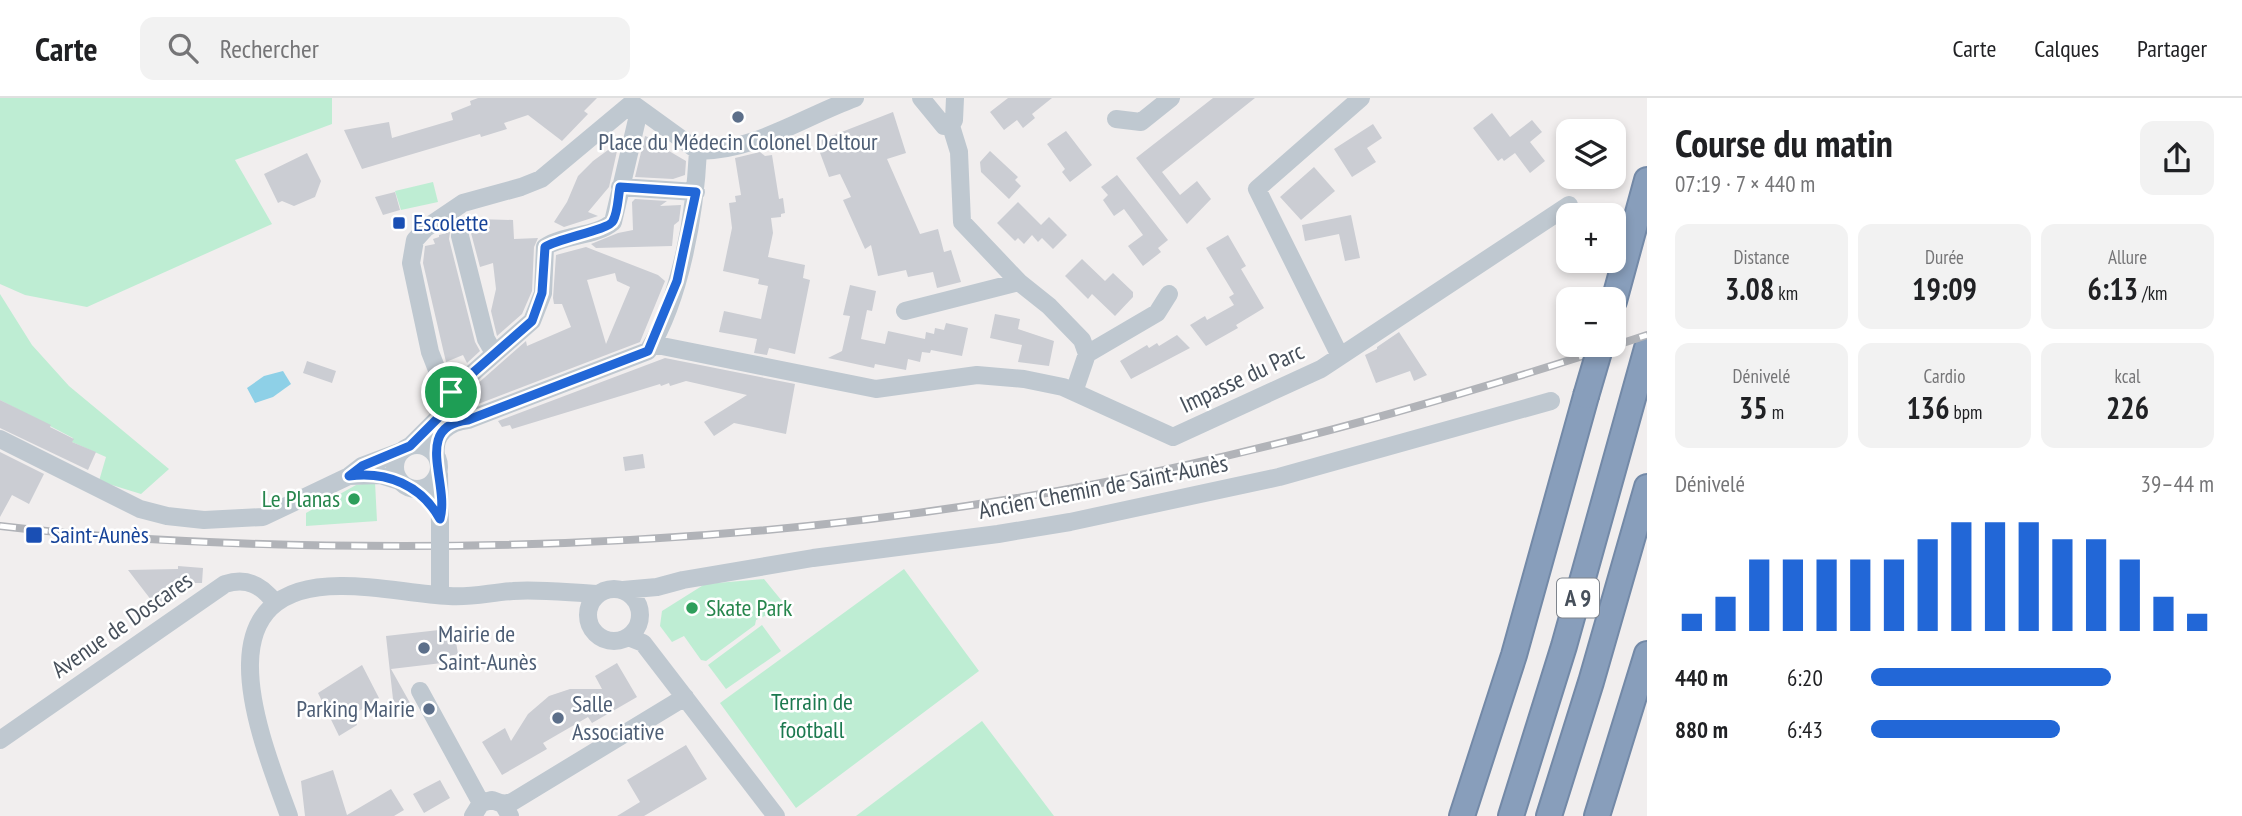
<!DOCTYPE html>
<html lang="fr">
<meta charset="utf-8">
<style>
:root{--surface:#fff;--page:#f2f2f2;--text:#202124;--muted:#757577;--line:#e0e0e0;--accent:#2267d7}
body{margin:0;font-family:"PT Sans Narrow",sans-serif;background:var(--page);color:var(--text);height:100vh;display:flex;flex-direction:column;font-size:26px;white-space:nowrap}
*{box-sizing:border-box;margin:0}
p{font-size:23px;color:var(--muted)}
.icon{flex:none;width:38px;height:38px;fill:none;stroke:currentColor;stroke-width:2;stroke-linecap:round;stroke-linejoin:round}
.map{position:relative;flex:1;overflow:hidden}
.sheet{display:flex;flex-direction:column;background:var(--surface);width:595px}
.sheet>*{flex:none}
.tools{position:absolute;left:1556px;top:21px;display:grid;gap:14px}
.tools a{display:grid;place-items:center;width:70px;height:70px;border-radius:14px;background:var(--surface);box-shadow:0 4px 10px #0003;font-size:35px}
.pin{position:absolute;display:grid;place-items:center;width:60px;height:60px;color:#fff;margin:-30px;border:4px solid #fff;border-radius:50%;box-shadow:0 2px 7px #0007}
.round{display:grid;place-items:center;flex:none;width:74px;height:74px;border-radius:14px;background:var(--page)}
.summary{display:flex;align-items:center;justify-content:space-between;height:119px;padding:0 28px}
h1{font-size:38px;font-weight:700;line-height:52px}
.metrics{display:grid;grid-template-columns:repeat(3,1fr);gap:10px;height:119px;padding:7px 28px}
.metrics div{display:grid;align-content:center;border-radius:14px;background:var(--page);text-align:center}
.metrics b{font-size:30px;font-weight:700}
.metrics small{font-size:19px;font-weight:400}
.metrics p{font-size:19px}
.chart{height:196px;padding:14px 28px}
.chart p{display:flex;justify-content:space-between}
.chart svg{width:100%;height:126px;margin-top:7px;stroke:var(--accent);stroke-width:6}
ul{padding:0 28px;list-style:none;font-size:23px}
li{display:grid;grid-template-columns:112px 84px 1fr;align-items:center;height:52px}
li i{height:18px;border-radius:9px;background:var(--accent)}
header{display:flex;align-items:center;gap:42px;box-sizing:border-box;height:98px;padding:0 35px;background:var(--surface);border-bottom:2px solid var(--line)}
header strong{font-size:33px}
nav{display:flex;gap:38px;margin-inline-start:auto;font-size:24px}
.search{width:490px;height:63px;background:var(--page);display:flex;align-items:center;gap:18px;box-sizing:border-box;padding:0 24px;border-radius:14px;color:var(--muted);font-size:26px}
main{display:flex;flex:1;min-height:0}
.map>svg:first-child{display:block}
</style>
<header>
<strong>Carte</strong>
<div class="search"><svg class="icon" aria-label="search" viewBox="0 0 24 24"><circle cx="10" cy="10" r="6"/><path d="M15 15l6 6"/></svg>Rechercher</div>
<nav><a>Carte</a><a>Calques</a><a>Partager</a></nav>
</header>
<main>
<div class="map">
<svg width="1647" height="718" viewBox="0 0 1647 718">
<rect width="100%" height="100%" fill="#f1eeee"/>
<path fill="#beedd3" d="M 0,0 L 332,0 L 332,26 L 235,62 L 272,126 L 87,209 L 25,197 L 0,186 Z
M 433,84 L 438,104 L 401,112 L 395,93 Z
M 0,196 L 32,247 L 69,288 L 169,371 L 141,396 L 99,383 L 106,359 L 72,344 L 73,340 L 0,302 Z
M 375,384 L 377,423 L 306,428 L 306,415 L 356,387 Z
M 904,471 L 979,573 L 796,710 L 720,605 Z
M 764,481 L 786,508 L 756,522 L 755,527 L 706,563 L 701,562 L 684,538 L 672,544 L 660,528 L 662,513 L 705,486 Z
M 762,527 L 781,553 L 726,591 L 708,567 Z
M 982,623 L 1054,718 L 856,718 Z"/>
<path fill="#8ed0e7" d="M 283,273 L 291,286 L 273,299 L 255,305 L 247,290 L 264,278 Z"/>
<path fill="#cbcdd3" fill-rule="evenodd" d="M 478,0 L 597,0 L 584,13 L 588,16 L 562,43 L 528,17 L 504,25 L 507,31 L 481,39 L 480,36 L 362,71 L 344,32 L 389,24 L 392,40 L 453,22 L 451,15 L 471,7 L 470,3 Z
M 1008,0 L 1052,0 L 1032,16 L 1035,20 L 1023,30 L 1017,22 L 1004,32 L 990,14 Z
M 1213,0 L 1255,0 L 1162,74 L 1180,97 L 1197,83 L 1211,101 L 1187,126 L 1136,60 Z
M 893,14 L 906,55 L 887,61 L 920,136 L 938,131 L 944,154 L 951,152 L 961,184 L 937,190 L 933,174 L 908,179 L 906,172 L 878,178 L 871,147 L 865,151 L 843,102 L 851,99 L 840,76 L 829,79 L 816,44 Z
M 1492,15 L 1510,39 L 1532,22 L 1542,34 L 1530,44 L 1545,63 L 1530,75 L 1515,55 L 1504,63 L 1502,60 L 1498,63 L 1473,30 Z
M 1373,26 L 1382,40 L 1367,50 L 1376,64 L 1352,79 L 1334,51 Z
M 1066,33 L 1092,67 L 1070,84 L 1062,74 L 1065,71 L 1047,46 Z
M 645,38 L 659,43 L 657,46 L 686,63 L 685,77 L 673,81 L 635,79 Z
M 619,44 L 609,89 L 588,114 L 598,118 L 564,129 L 554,124 L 567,104 L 578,78 L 593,63 Z
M 990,53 L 1018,79 L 1015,82 L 1021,88 L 1009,101 L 981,74 L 980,64 Z
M 760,54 L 765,58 L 772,57 L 779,101 L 783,100 L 785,115 L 781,116 L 781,119 L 771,120 L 773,135 L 768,159 L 805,167 L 803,180 L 810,182 L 795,256 L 769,250 L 767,257 L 754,255 L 757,241 L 719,234 L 724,213 L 761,221 L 768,188 L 758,186 L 759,181 L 723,173 L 732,130 L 729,105 L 736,104 L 735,98 L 741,97 L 735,60 Z
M 307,55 L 321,83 L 315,99 L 294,108 L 282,103 L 278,105 L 264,76 Z
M 1314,69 L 1335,93 L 1301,122 L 1280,99 Z
M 1117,77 L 1168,142 L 1158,150 L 1161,154 L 1143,168 L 1128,148 L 1143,137 L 1124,111 L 1114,118 L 1103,102 L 1108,97 L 1101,89 Z
M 395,94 L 400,112 L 383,117 L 375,99 Z
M 635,101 L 667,103 L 660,108 L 681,107 L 679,123 L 674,127 L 672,148 L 596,150 L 591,146 L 618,135 L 633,132 L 632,104 Z
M 1018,104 L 1041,127 L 1049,119 L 1067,137 L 1053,151 L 1042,140 L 1038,144 L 1032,137 L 1024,146 L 1018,140 L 1015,143 L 997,125 Z
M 1351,117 L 1360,160 L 1345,163 L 1339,136 L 1305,143 L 1302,127 Z
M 476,121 L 513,122 L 514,141 L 538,140 L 534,149 L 532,193 L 522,216 L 497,238 L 491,213 L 496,191 L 493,165 L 480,169 L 471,135 L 467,129 Z
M 450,134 L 449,141 L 475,244 L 480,253 L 467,265 L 463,257 L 446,264 L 423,165 L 425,148 L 435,146 L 433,141 L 439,139 L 439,137 Z
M 1228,137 L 1246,168 L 1241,171 L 1264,210 L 1236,227 L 1238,230 L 1206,248 L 1190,227 L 1205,218 L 1207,222 L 1234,207 L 1229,199 L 1234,196 L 1206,150 Z
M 586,149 L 658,177 L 665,183 L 640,244 L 473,308 L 467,295 L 526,243 L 527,248 L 571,229 L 562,206 L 554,206 L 553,200 L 556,157 ZM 615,175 L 617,183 L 630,189 L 606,246 L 587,182 Z
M 1082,161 L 1105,183 L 1113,175 L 1133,194 L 1133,199 L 1115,218 L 1092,196 L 1088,201 L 1065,178 Z
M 850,187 L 876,193 L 872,213 L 867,212 L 861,241 L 885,246 L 888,233 L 925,241 L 926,234 L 934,236 L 935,230 L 944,232 L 946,225 L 968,230 L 962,258 L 931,252 L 930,255 L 922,254 L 920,264 L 908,261 L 906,272 L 875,266 L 874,270 L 828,260 L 842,253 L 850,218 L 843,217 Z
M 995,216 L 1020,221 L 1018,231 L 1054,243 L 1049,268 L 1018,264 L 1022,247 L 990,240 Z
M 1399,234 L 1427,277 L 1414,283 L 1410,273 L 1376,285 L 1365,257 L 1377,251 L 1377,249 Z
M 1177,237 L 1190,250 L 1131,281 L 1120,263 L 1147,247 L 1149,250 L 1157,245 L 1159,248 Z
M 665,260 L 795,286 L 786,336 L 734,325 L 714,338 L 704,324 L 747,297 L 686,283 L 670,288 L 669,285 L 661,288 L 660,286 L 512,331 L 510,327 L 502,329 L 498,323 Z
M 307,263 L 336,273 L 332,285 L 303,275 Z
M 0,302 L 51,327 L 50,329 L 74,341 L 72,344 L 96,354 L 88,372 L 0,330 Z
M 0,354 L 44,376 L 29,406 L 12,397 L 0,419 Z
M 643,356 L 645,370 L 625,373 L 623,359 Z
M 178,468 L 203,470 L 202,485 L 194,485 L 155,507 L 128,472 L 178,471 Z
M 439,532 L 440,541 L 455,538 L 458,556 L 442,560 L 442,565 L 391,571 L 414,612 L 403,618 L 393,601 L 386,538 Z
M 617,565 L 637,599 L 592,625 L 588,619 L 543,645 L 547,651 L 502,677 L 482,644 L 505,630 L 511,643 L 528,616 L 549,598 L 570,591 L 602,591 L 595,578 Z
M 362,567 L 379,600 L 353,617 L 357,627 L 339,638 L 318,595 Z
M 686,647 L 707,681 L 644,718 L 617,718 L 640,704 L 627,682 Z
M 333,672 L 347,717 L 391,691 L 404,712 L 394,718 L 305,718 L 301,683 Z
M 440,682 L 450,700 L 424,715 L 413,696 Z"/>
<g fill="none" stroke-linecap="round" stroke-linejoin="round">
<defs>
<path id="highway" d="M 1614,203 L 1647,82
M 1462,718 L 1514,557 L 1586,298
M 1511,718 L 1564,548 L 1647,250
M 1549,718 L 1591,584 L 1647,389
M 1597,718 L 1647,556"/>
</defs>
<use href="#highway" stroke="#7389a7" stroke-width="28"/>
<path stroke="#bfc8d0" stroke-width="18" d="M 921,0 L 944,28 L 951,28
M 955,0 L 954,22 L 951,28 L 959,54 L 962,124 L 1019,184 L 1049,208 L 1082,242 L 1087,256 L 1074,294
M 633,6 L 698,53
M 1116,21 L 1141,24 L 1171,0
M 698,53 C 755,53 803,19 855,0
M 620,89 L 696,94
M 460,138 L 486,241 L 494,255
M 905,213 L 1019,184
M 652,246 L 876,291 L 977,277 L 1024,281 L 1063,289 L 1173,339 L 1321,271 L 1569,107
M 1087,256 L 1157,215 L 1169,196
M 1340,258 L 1257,91 L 1361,0
M 451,294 L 532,223 L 543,195 L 545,149 C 565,136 595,139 613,124 L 639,13
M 468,322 L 437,272 L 430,254 L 411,165 L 415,142 L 426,130 L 463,105 L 521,89 L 541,81 L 632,5
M 0,341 L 140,411 L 167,418 L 204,422 L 263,419 L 349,378 L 362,368 L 402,353
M395 369a22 22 0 1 1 44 0a22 22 0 1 1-44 0Z
M 410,348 L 457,301
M 436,357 C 433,336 449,324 468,322 L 648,253 C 681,200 695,115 698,53
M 439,376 L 440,426
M 349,378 L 380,377 L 399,383
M588 517a26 26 0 1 1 52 0a26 26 0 1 1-52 0Z
M 623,492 L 657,489 L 683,482 L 813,460 L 998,436 L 1070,424 L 1279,379 L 1551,303
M 628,539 L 643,545 L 776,718
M 420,593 L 481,705
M 0,642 L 225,486 C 247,479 262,487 275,505
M 503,706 L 512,704 L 685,599
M 289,718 C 259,636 197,486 343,488 C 379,488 414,496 449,498 C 471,500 492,494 513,493 C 541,491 570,495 598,496
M 473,718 L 481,705 L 492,702 L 503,706 L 510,718"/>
<use href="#highway" stroke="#889ebb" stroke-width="24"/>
<defs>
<path id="rail" d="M 0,428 C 133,444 268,448 402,448 C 662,448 925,425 1178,369 C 1337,334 1493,288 1647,237"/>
</defs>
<use href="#rail" stroke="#b1b3b8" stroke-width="8"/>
<use href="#rail" stroke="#fff" stroke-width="5" stroke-dasharray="16" stroke-linecap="butt"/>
<defs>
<path id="highway-bridge" d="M 1586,298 L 1601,247"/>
</defs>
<use href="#highway-bridge" stroke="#7389a7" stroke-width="28" stroke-linecap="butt"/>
<path stroke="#bfc8d0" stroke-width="18" d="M 440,497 L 440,426"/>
<use href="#highway-bridge" stroke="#889ebb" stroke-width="24"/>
</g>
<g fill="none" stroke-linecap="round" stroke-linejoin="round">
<defs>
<path id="route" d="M 620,89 L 696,94 L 677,183 L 648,253 L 468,322 C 412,328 450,385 440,421 C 421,387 387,373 349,378 L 362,368 L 410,348 L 457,301 L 451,294 L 532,223 L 542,195 L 545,149 C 559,140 609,132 613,123 C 618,114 618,99 620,89 Z"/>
</defs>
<use href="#route" stroke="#fff" stroke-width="14"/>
<use href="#route" stroke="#2267d7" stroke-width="9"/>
</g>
<g fill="#5c6f8a" stroke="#fff" stroke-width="2.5">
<circle cx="738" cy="19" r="7"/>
<circle cx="424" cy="550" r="7"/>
<circle cx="429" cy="611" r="7"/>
<circle cx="558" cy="620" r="7"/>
</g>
<g fill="#1a4fb4" stroke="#fff" stroke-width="2.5">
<rect x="392" y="118" width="14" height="14" rx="3.5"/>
<rect x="25" y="428" width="18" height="18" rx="3.5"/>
</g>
<g fill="#2e9e5b" stroke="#fff" stroke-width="2.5">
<circle cx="354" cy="401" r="7"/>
<circle cx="692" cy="510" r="7"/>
</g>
<g text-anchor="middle" stroke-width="5" stroke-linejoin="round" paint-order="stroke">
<rect fill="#fff" stroke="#7e848c" stroke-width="2" x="1557" y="480.5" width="42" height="39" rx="5"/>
<g font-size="23" font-weight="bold" fill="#47505b">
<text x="1578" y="508">A 9</text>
</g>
<g font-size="24" fill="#4e5e75" stroke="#fff" text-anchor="start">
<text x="738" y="52" text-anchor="middle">Place du Médecin Colonel Deltour</text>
<text x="438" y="544">Mairie de<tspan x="438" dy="28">Saint-Aunès</tspan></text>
<text x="572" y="614">Salle<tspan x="572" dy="28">Associative</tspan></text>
<text x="415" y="619" text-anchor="end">Parking Mairie</text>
</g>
<g font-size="24" fill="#164399" stroke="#fff" text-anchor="start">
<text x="413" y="133">Escolette</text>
<text x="50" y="445">Saint-Aunès</text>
</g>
<g font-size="24" fill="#47505b" stroke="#fff">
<text transform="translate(1242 280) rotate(-25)" y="8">Impasse du Parc</text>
<text transform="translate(1103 389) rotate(-11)" y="8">Ancien Chemin de Saint-Aunès</text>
<text transform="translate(122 527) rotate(-35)" y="8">Avenue de Doscares</text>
</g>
<g font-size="24" fill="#27864d" stroke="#fff" text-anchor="end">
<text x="340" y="409">Le Planas</text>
<text x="706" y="518" text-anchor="start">Skate Park</text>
</g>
<g font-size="24" fill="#1b794f" stroke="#fff">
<text x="812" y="612">Terrain de<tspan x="812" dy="28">football</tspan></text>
</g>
</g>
</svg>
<div class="tools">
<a><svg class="icon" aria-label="layers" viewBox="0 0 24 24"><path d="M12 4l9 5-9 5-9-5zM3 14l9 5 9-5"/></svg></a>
<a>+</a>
<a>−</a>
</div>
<div class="pin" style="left:451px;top:294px;background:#1e9e55"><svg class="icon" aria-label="arrive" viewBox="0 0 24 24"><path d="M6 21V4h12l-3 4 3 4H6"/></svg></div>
</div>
<section class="sheet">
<div class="summary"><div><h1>Course du matin</h1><p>07:19 · 7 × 440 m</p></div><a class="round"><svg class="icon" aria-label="share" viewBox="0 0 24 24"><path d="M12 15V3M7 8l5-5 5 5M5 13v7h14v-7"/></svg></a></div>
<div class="metrics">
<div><p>Distance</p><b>3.08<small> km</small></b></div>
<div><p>Durée</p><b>19:09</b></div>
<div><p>Allure</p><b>6:13<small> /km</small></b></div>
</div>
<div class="metrics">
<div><p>Dénivelé</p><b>35<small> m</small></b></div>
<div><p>Cardio</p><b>136<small> bpm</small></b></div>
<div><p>kcal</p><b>226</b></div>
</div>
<div class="chart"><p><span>Dénivelé</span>39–44 m</p>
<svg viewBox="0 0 160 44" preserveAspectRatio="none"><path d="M5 44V38M15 44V32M25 44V19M35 44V19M45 44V19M55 44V19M65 44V19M75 44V12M85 44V6M95 44V6M105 44V6M115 44V12M125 44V12M135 44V19M145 44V32M155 44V38"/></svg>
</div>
<ul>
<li><b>440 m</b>6:20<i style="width:70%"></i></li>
<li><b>880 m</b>6:43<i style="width:55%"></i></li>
</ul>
</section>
</main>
